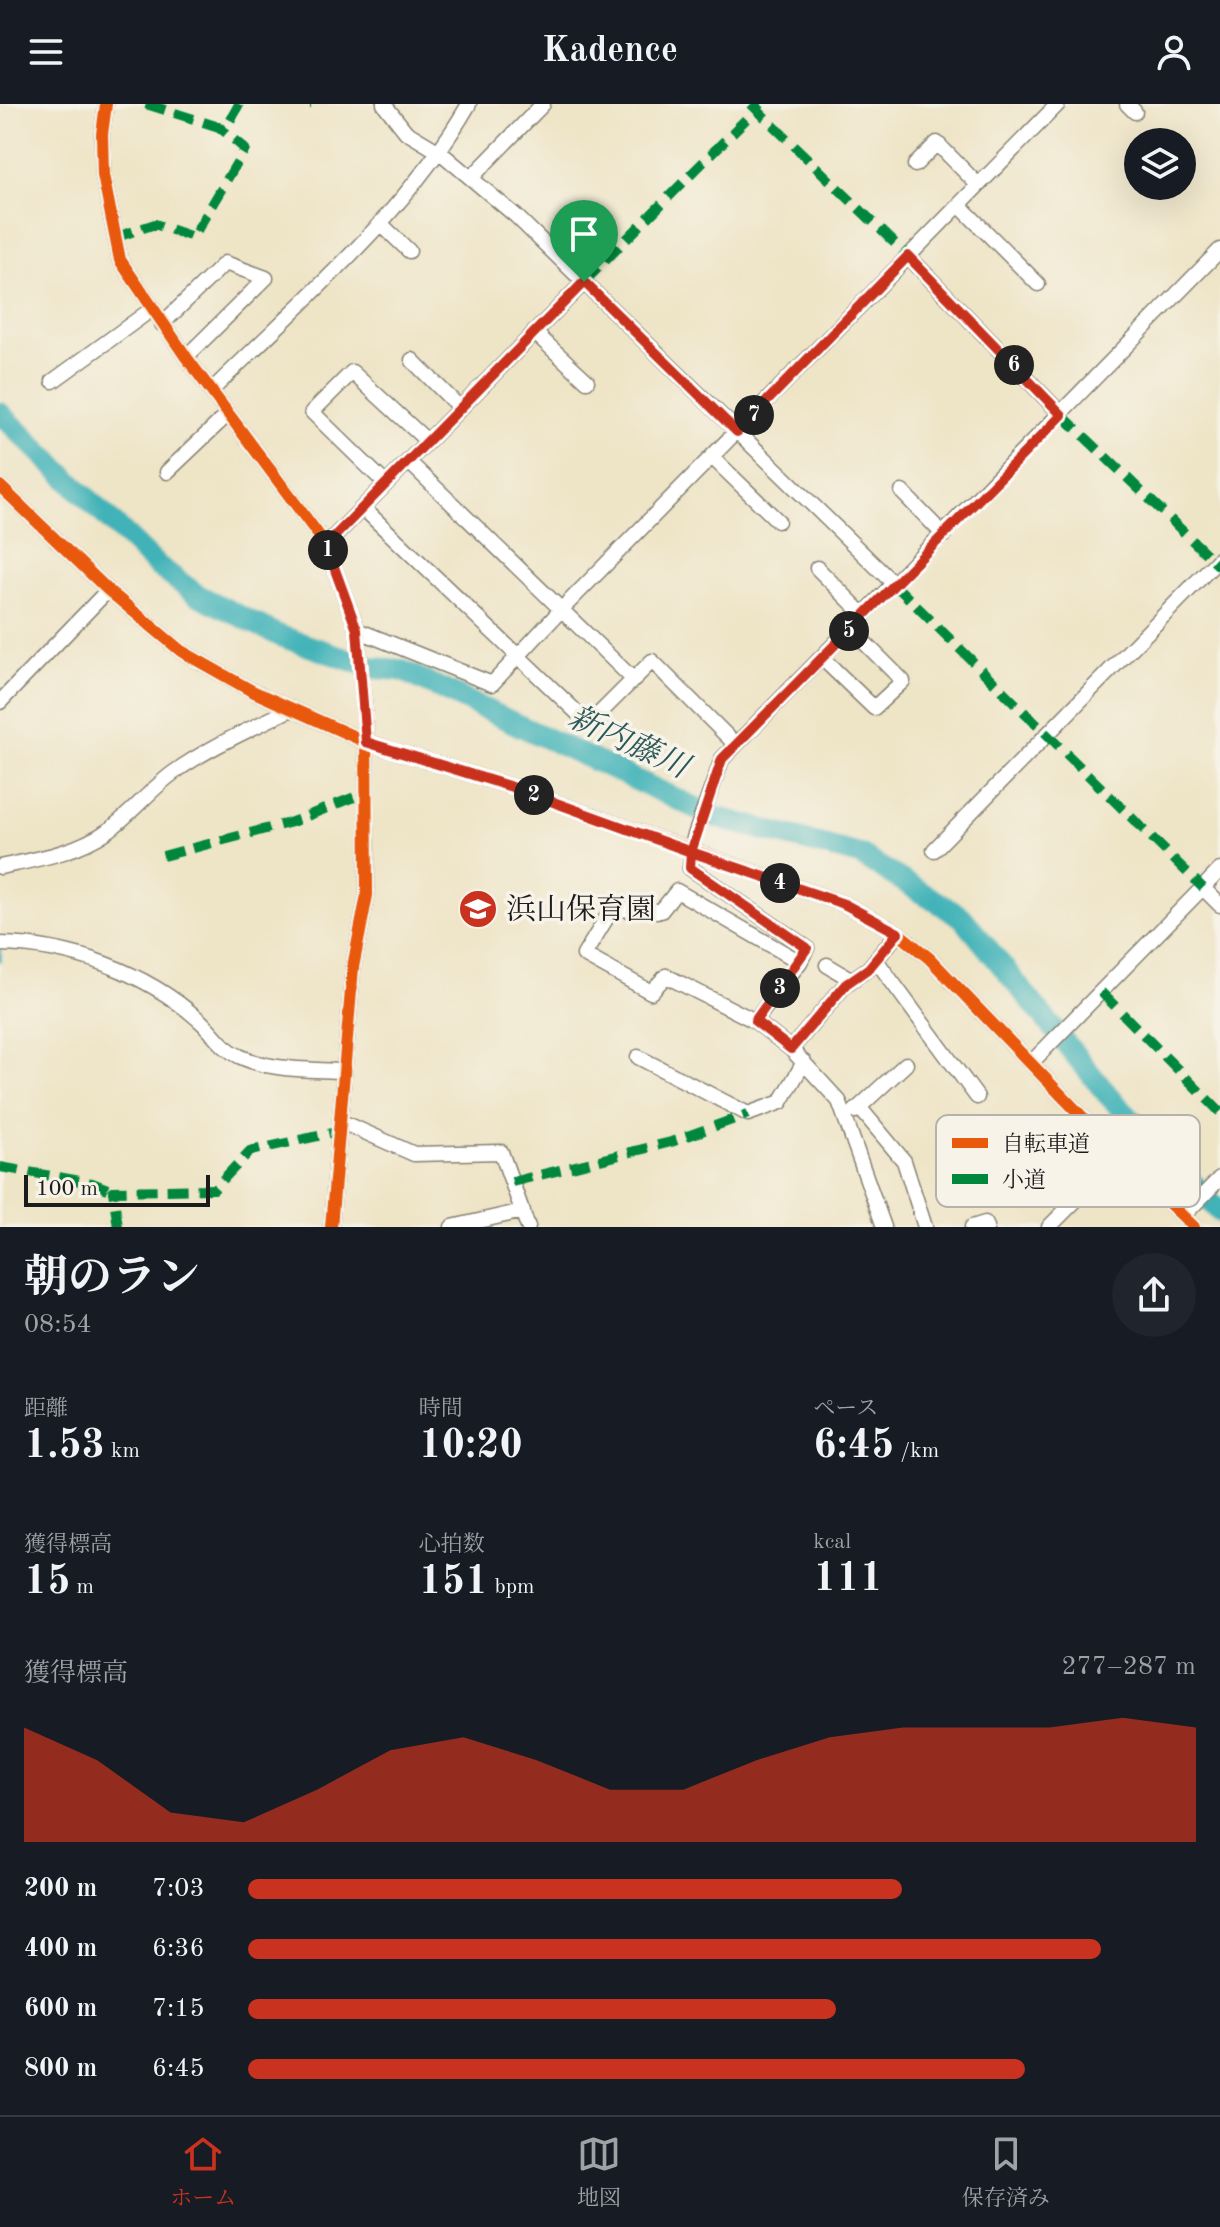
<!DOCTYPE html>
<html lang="ja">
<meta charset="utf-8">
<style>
:root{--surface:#171b24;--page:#20242c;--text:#f1f3f6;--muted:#9ea1a6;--line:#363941;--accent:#c8321e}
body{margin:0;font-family:"Old Standard TT","Noto Serif JP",serif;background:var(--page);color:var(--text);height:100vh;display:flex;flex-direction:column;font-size:30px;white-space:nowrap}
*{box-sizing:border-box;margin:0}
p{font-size:26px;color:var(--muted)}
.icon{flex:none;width:44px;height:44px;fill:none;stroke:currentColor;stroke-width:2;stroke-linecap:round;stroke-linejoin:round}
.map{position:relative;height:1123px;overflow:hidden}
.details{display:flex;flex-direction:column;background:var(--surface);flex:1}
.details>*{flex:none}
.buttons{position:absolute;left:1124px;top:24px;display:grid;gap:16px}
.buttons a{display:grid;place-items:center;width:72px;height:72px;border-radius:50%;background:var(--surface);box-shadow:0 8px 32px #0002;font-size:40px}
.scale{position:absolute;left:24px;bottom:20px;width:186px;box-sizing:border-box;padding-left:8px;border:4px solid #1c1c1c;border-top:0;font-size:22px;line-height:28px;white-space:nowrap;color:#1c1c1c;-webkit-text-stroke:6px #f7f3e8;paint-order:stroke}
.pin{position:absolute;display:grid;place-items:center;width:68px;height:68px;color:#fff;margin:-82px -34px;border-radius:50% 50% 50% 0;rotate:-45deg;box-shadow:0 0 8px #0007}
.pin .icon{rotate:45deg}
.km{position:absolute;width:40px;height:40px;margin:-20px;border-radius:50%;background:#222;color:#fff;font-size:22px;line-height:40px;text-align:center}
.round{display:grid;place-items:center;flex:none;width:84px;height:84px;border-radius:42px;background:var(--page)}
.head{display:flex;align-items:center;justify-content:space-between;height:136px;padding:0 24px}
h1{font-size:44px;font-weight:700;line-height:60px}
.stats{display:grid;grid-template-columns:repeat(3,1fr);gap:12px;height:136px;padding:8px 24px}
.stats div{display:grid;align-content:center}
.stats b{font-size:40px;font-weight:700}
.stats small{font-size:22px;font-weight:400}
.stats p{font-size:22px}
.chart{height:224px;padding:16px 24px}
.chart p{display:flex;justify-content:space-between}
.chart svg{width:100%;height:144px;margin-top:8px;fill:var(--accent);opacity:.7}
ul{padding:0 24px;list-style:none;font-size:26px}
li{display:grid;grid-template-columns:128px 96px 1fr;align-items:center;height:60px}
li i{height:20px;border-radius:10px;background:var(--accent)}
header{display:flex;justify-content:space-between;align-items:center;height:104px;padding:0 24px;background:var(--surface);font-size:36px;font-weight:700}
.tabs{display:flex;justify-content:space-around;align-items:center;height:112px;border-top:2px solid var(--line);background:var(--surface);font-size:22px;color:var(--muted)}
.tabs a{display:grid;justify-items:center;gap:4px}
.tabs .current{color:var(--accent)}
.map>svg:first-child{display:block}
</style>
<header><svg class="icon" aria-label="menu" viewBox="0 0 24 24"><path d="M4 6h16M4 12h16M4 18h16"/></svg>Kadence<svg class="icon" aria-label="person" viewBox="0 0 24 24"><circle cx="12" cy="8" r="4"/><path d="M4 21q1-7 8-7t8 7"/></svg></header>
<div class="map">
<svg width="1220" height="1123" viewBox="0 0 1220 1123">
<rect width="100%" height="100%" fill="#f7f3e8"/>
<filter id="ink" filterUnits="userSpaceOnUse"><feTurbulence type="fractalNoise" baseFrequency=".0125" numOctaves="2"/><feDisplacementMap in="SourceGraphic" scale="16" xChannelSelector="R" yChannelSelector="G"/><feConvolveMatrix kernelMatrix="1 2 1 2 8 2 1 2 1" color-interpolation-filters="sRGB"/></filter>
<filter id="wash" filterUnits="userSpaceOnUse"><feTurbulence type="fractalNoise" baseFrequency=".006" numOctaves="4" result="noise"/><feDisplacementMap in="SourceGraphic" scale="32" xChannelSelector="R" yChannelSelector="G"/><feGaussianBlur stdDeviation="1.8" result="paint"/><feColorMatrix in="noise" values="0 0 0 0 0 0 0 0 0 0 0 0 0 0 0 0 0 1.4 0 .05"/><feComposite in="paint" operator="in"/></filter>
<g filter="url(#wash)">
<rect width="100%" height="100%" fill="#eee4c6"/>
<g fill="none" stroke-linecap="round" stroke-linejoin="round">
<path stroke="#41b2b8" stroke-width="4" d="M 0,846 L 0,856"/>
<path stroke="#41b2b8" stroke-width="22" d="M 0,309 L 155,460 L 196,490 L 280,532 L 374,564 L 401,566 L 715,713 L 860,751 L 962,813 L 1108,991 L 1220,1108"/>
</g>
</g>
<g filter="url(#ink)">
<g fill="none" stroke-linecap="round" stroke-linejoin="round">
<defs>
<path id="minor" d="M 106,0 L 102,30 L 103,71 L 120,156 L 186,253 L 326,441 L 357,526 L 366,619 L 367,791 L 353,863 L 331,1123
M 384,0 L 406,28 L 441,49 L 516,112 L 895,481
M 1127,0 L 1135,8
M 915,61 L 937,39 L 978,81
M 471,74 L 543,0
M 959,101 L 1038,180
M 380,119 L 409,147
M 908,152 L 1062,311
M 162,220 L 225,159 L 266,174 L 186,253
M 534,228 L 587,277
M 412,256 L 460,304
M 53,277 L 152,205
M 211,287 C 302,197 405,111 469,0
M 712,353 L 778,417
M 408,357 L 634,576
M 167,368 L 228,310
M 386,380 L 312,308 L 352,268 L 427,337
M 0,382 L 108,486 L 181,547 L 252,587 L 366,638 L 512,683 L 844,800 L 898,829 L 929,854 L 1120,1052 L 1194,1123
M 902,388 L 944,431
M 363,404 L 589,620 L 652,557 L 736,641
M 326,441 L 584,178
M 817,464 L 864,511
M 357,526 L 492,580 L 561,506 L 1058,0
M 822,554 L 874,604 L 903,577 L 851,525
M 0,598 L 108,486
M 934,746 L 1220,454
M 0,763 C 38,755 76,749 109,726 C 132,709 150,686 173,669 C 209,643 251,625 291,605
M 1203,784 L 1220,801
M 677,787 L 800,858 L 755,917 L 666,872 L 651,888 L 584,851 L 612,805 L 661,807 Z
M 0,840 C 71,841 145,868 198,915 C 213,927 221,944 239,952 C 270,967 308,965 342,967
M 876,856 L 977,993
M 800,858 L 807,844 L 690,764 L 694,734 L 722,655 L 1220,146
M 827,861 L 852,876
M 755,917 L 791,945 L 839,997 L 884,1123
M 791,945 L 846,880 L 869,864 L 898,829
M 638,953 L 748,1010 L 781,998 L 804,958
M 1032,958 L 1220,766
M 859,1003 L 904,1057 L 925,1123
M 855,1007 L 906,960
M 342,1018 L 414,1050 L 501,1048 L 528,1123
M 1183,1112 L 1220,1074
M 452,1123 L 523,1107
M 972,1123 L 985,1119 L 987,1123
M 1049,1123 L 1120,1052"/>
</defs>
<use href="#minor" stroke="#858071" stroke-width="17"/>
<use href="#minor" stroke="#fff" stroke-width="14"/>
<path stroke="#00873e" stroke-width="10" stroke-dasharray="20 10" stroke-linecap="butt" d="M 146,0 L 219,23 L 230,17 L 239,0
M 310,0 L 311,0
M 751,0 L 908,152
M 114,134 L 155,120 L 193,133 L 245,45 L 219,23
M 584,178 L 761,0
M 1062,311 L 1220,463
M 895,481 L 1203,784
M 163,752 L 292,718 L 367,688
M 1101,888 L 1220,1008
M 0,1063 L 92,1079 L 113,1087
M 512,1078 L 671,1038 L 748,1010
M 118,1123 L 113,1087 L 214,1085 L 250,1047 L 341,1027"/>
<defs>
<path id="cycleway" d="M 106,0 L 102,30 L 103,71 L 120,156 L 186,253 L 326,441 L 357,526 L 366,619 L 367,791 L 353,863 L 331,1123
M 0,382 L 108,486 L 181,547 L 252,587 L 366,638 L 512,683 L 844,800 L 898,829 L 929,854 L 1120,1052 L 1194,1123"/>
</defs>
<use href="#cycleway" stroke="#f7f3e8" stroke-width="17"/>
<use href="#cycleway" stroke="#e8590c" stroke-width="12"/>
</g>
</g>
<g fill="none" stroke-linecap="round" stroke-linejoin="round" filter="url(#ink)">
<defs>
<path id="route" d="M 584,178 L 326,441 L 357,526 L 366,638 L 512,683 L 691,748 L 690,764 L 807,844 L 755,917 L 791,945 L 846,880 L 869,864 L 898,829 L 844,800 L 691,748 L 722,655 L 1062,311 L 908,152 L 737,328 L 584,178"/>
</defs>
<use href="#route" stroke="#fff" stroke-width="16"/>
<use href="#route" stroke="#c8321e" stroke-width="10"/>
</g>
<defs>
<symbol id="school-disc" viewBox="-11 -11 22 22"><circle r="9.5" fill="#c8321e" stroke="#f7f3e8"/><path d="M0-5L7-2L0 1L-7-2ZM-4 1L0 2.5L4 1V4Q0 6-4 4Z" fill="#fff"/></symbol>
</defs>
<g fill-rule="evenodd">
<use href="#school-disc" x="456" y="783" width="44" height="44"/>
</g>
<g text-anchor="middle" stroke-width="7" stroke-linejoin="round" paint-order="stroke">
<g font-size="30" fill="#1c1c1c" stroke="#f7f3e8" text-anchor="start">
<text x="506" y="815">浜山保育園</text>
</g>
<g font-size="32" font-style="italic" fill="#2b585a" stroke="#f7f3e8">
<text transform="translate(629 637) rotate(25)" y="11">新内藤川</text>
</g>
</g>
<rect x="936" y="1011" width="264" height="92" rx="12" fill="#f7f3e8" stroke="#b5b2ab" stroke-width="2"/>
<rect x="952" y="1034" width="36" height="10" fill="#e8590c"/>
<rect x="952" y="1070" width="36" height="10" fill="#00873e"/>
<g font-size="22" fill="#1c1c1c">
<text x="1002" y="1047">自転車道</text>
<text x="1002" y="1083">小道</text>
</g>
</svg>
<div class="buttons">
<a><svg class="icon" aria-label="layers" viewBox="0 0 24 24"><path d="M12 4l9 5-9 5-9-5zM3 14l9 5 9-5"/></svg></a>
</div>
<div class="scale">100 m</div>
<div class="pin" style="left:584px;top:178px;background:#1e9e55"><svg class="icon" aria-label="arrive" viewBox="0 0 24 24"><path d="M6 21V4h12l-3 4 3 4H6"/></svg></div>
<b class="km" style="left:328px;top:446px">1</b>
<b class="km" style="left:534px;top:691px">2</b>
<b class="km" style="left:780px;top:884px">3</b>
<b class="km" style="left:780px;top:779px">4</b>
<b class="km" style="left:849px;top:527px">5</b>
<b class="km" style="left:1014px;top:261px">6</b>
<b class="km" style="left:754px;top:311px">7</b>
</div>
<section class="details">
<div class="head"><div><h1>朝のラン</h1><p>08:54</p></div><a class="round"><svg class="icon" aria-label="share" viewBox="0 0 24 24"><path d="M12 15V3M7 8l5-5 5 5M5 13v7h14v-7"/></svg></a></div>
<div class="stats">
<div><p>距離</p><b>1.53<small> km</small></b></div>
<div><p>時間</p><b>10:20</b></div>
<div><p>ペース</p><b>6:45<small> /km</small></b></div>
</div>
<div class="stats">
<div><p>獲得標高</p><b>15<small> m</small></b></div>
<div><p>心拍数</p><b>151<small> bpm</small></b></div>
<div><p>kcal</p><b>111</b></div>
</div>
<div class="chart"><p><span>獲得標高</span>277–287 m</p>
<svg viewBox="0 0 160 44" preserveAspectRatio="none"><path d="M0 44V9L10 19L20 35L30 38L40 28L50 16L60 12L70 19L80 28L90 28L100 19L110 12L120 9L130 9L140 9L150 6L160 9V44z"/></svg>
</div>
<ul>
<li><b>200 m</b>7:03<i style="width:69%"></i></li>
<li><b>400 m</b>6:36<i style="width:90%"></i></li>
<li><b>600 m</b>7:15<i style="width:62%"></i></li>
<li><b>800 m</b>6:45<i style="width:82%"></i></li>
</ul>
</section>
<nav class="tabs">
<a class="current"><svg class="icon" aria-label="home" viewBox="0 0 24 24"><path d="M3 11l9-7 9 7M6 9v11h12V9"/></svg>ホーム</a>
<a><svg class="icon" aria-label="map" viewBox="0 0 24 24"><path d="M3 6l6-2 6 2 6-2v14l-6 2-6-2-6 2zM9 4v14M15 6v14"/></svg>地図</a>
<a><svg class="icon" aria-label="saved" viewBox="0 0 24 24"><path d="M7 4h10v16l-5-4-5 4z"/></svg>保存済み</a>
</nav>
